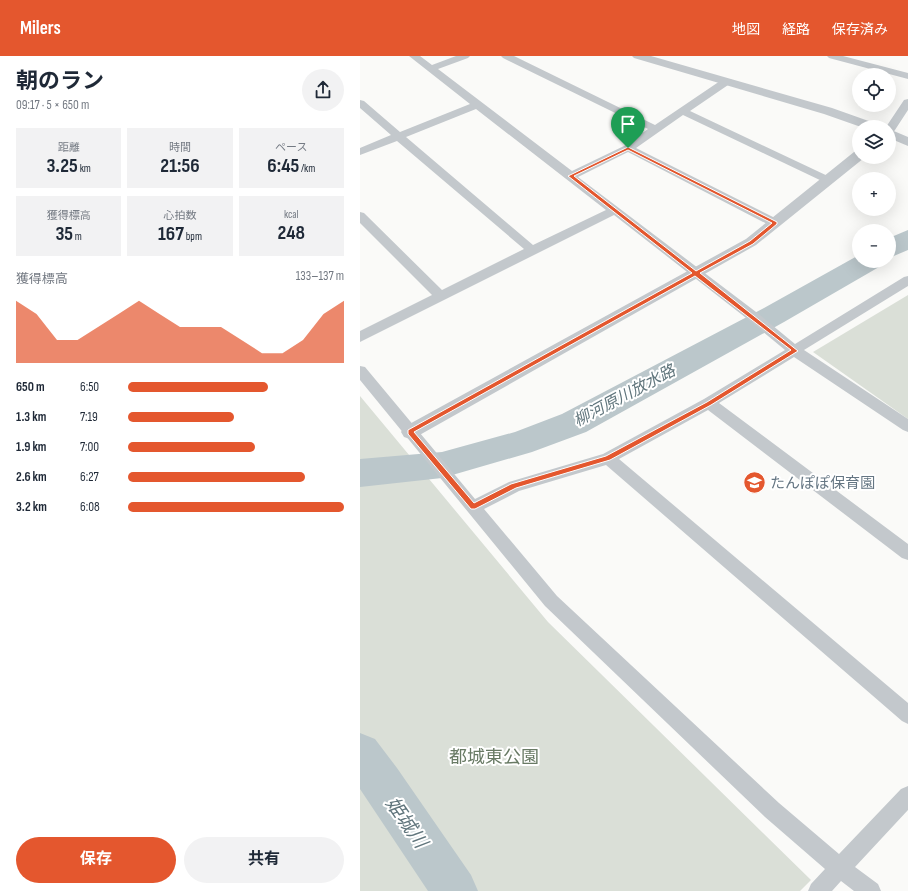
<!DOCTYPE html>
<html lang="ja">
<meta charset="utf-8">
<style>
:root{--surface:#fff;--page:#f2f2f3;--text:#1f2937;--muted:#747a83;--accent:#e4572e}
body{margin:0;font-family:"Sofia Sans Condensed","Noto Sans JP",sans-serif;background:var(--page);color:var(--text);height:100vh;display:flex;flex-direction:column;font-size:15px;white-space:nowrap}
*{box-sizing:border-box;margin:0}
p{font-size:13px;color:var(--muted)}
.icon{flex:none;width:22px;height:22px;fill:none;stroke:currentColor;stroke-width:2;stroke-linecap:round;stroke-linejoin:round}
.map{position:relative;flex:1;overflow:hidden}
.sheet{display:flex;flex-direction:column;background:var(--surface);width:360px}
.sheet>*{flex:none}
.fabs{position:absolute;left:492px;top:12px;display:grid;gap:8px}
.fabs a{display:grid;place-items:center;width:44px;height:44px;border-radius:50%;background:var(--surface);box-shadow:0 4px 16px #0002;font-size:20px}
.pin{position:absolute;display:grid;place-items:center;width:34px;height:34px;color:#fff;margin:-41px -17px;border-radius:50% 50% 50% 0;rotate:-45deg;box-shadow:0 0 4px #0007}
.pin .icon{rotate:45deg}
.round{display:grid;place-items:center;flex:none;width:42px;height:42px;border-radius:21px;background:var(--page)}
.summary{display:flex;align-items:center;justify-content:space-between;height:68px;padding:0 16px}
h1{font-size:22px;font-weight:700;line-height:30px}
.figures{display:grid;grid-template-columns:repeat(3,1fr);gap:6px;height:68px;padding:4px 16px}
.figures div{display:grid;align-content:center;border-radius:0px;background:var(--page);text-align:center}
.figures b{font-size:20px;font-weight:700}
.figures small{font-size:11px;font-weight:400}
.figures p{font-size:11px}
.chart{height:112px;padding:8px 16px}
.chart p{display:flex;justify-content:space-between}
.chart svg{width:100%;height:72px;margin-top:4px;fill:var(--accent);opacity:.7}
.action{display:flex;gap:8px;margin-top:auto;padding:8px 16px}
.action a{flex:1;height:46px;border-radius:24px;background:var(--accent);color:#fff;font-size:16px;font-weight:700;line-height:46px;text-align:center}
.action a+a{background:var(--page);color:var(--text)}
ul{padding:0 16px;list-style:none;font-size:13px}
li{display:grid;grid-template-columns:64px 48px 1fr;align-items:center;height:30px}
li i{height:10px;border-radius:5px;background:var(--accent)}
header{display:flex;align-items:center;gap:24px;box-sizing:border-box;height:56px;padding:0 20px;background:var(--accent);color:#fff}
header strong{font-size:19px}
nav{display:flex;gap:22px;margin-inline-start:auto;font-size:14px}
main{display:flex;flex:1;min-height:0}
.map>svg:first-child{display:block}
</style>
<header>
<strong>Milers</strong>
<nav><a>地図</a><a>経路</a><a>保存済み</a></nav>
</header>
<main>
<section class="sheet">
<div class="summary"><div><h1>朝のラン</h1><p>09:17 · 5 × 650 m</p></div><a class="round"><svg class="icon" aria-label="share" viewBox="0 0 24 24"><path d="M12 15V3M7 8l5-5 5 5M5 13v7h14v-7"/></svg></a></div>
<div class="figures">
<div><p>距離</p><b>3.25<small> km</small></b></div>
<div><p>時間</p><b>21:56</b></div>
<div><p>ペース</p><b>6:45<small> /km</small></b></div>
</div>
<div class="figures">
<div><p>獲得標高</p><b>35<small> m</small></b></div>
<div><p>心拍数</p><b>167<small> bpm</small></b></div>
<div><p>kcal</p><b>248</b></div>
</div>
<div class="chart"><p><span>獲得標高</span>133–137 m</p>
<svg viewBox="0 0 160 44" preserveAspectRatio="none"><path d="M0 44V6L10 14L20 30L30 30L40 22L50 14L60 6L70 14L80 22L90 22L100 22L110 30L120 38L130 38L140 30L150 14L160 6V44z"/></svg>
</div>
<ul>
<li><b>650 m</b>6:50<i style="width:65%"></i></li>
<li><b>1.3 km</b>7:19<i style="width:49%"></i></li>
<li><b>1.9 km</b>7:00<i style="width:59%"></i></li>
<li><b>2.6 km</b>6:27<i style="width:82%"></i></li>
<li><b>3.2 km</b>6:08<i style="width:100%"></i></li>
</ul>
<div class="action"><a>保存</a><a>共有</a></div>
</section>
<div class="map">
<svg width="548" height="835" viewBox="0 0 548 835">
<rect width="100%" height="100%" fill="#fafaf8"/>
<path fill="#dadfd7" d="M 548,239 L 548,363 L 453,296 Z
M 0,340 L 188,566 L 451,824 L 440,835 L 0,835 Z"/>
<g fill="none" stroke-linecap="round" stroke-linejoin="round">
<path fill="#bbc7cb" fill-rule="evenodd" d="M 548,174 L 548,194 L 529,202 L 529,182 Z
M 499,199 L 499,205 L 523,205 L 519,211 L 424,266 L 226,376 L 172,396 L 82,422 L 0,431 L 0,403 L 82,396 L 155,376 L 202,358 L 404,252 Z
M 0,677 L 15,683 L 37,712 L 111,819 L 118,835 L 68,835 L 0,733 Z"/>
<path fill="#c3c8cc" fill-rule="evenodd" d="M 49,0 L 60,0 L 72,9 L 96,0 L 110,0 L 108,2 L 78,13 L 212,115 L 264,90 L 288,73 L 143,2 L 141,0 L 154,0 L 295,69 L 363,23 L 371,23 L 372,25 L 371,27 L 330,55 L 472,122 L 474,124 L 472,126 L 464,126 L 323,59 L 276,92 L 419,164 L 421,167 L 419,170 L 411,170 L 268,96 L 218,121 L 400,259 L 435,288 L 544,221 L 548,220 L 548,230 L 444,294 L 548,363 L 548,376 L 543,374 L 434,301 L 359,347 L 548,488 L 548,504 L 542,502 L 348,354 L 259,403 L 548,647 L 548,668 L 542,665 L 246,409 L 159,435 L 124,453 L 197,540 L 419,747 L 479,798 L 541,733 L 548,730 L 548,754 L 495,811 L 518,828 L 521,835 L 494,835 L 481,825 L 472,835 L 448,835 L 451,828 L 465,813 L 405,761 L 185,550 L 0,324 L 0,310 L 5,311 L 115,443 L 149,426 L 243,398 L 344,343 L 425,294 L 390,265 L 254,159 L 0,286 L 0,275 L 72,239 L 0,167 L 0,156 L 4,157 L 82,234 L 164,193 L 37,85 L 0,99 L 0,92 L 31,79 L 0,52 L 0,44 L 4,45 L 40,76 L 110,48 ZM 116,53 L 246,154 L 173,189 L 46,81 Z
M 467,0 L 483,0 L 548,17 L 548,23 L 469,2 Z
M 548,43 L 548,54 L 533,77 L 529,78 L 529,71 L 526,71 L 544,44 Z"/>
<path fill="#c3c8cc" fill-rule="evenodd" d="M 272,0 L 291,0 L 472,52 L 517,68 L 519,71 L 501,71 L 464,58 L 274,2 Z
M 529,73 L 548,81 L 548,90 L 529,82 Z
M 499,95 L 499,101 L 504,102 L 396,189 L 56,381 L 50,383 L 44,381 L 41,376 L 44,371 L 386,183 L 494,96 Z"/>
</g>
<path fill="#e4572e" stroke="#fff" fill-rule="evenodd" d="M 268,91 L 417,166 L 417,168 L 393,188 L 340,217 L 438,295 L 351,349 L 250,404 L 156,432 L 115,453 L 111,453 L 48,378 L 48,374 L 332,217 L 208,120 ZM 268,94 L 412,167 L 390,185 L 336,215 L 214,120 ZM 335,220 L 431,294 L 347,346 L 246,400 L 151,428 L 114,447 L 54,376 Z"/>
<defs>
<symbol id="school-disc" viewBox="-11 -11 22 22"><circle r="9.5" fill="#e4572e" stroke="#fff"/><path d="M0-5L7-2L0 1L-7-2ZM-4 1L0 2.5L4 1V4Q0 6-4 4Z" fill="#fff"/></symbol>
</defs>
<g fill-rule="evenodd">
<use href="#school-disc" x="382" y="414" width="25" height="25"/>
</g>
<g text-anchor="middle" stroke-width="4" stroke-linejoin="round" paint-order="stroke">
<g font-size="15" fill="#657683" stroke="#fff" text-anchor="start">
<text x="410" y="432">たんぽぽ保育園</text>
</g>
<g font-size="16" font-style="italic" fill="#60757c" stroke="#fff">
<text transform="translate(264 339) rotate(-28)" y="6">柳河原川放水路</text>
</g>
<g font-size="18" fill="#687a64" stroke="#fff">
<text x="134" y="707">都城東公園</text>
</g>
<g font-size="19" font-style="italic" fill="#60757c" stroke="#fff">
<text transform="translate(47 766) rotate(55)" y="7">姫城川</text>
</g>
</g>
</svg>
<div class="fabs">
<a><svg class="icon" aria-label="locate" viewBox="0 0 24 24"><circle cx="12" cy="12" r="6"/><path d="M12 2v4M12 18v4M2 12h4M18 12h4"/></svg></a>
<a><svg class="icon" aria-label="layers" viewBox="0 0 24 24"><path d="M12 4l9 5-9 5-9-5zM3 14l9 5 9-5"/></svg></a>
<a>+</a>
<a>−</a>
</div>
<div class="pin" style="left:268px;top:92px;background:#1e9e55"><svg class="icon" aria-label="arrive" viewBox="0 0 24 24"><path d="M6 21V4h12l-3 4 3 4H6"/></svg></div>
</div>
</main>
